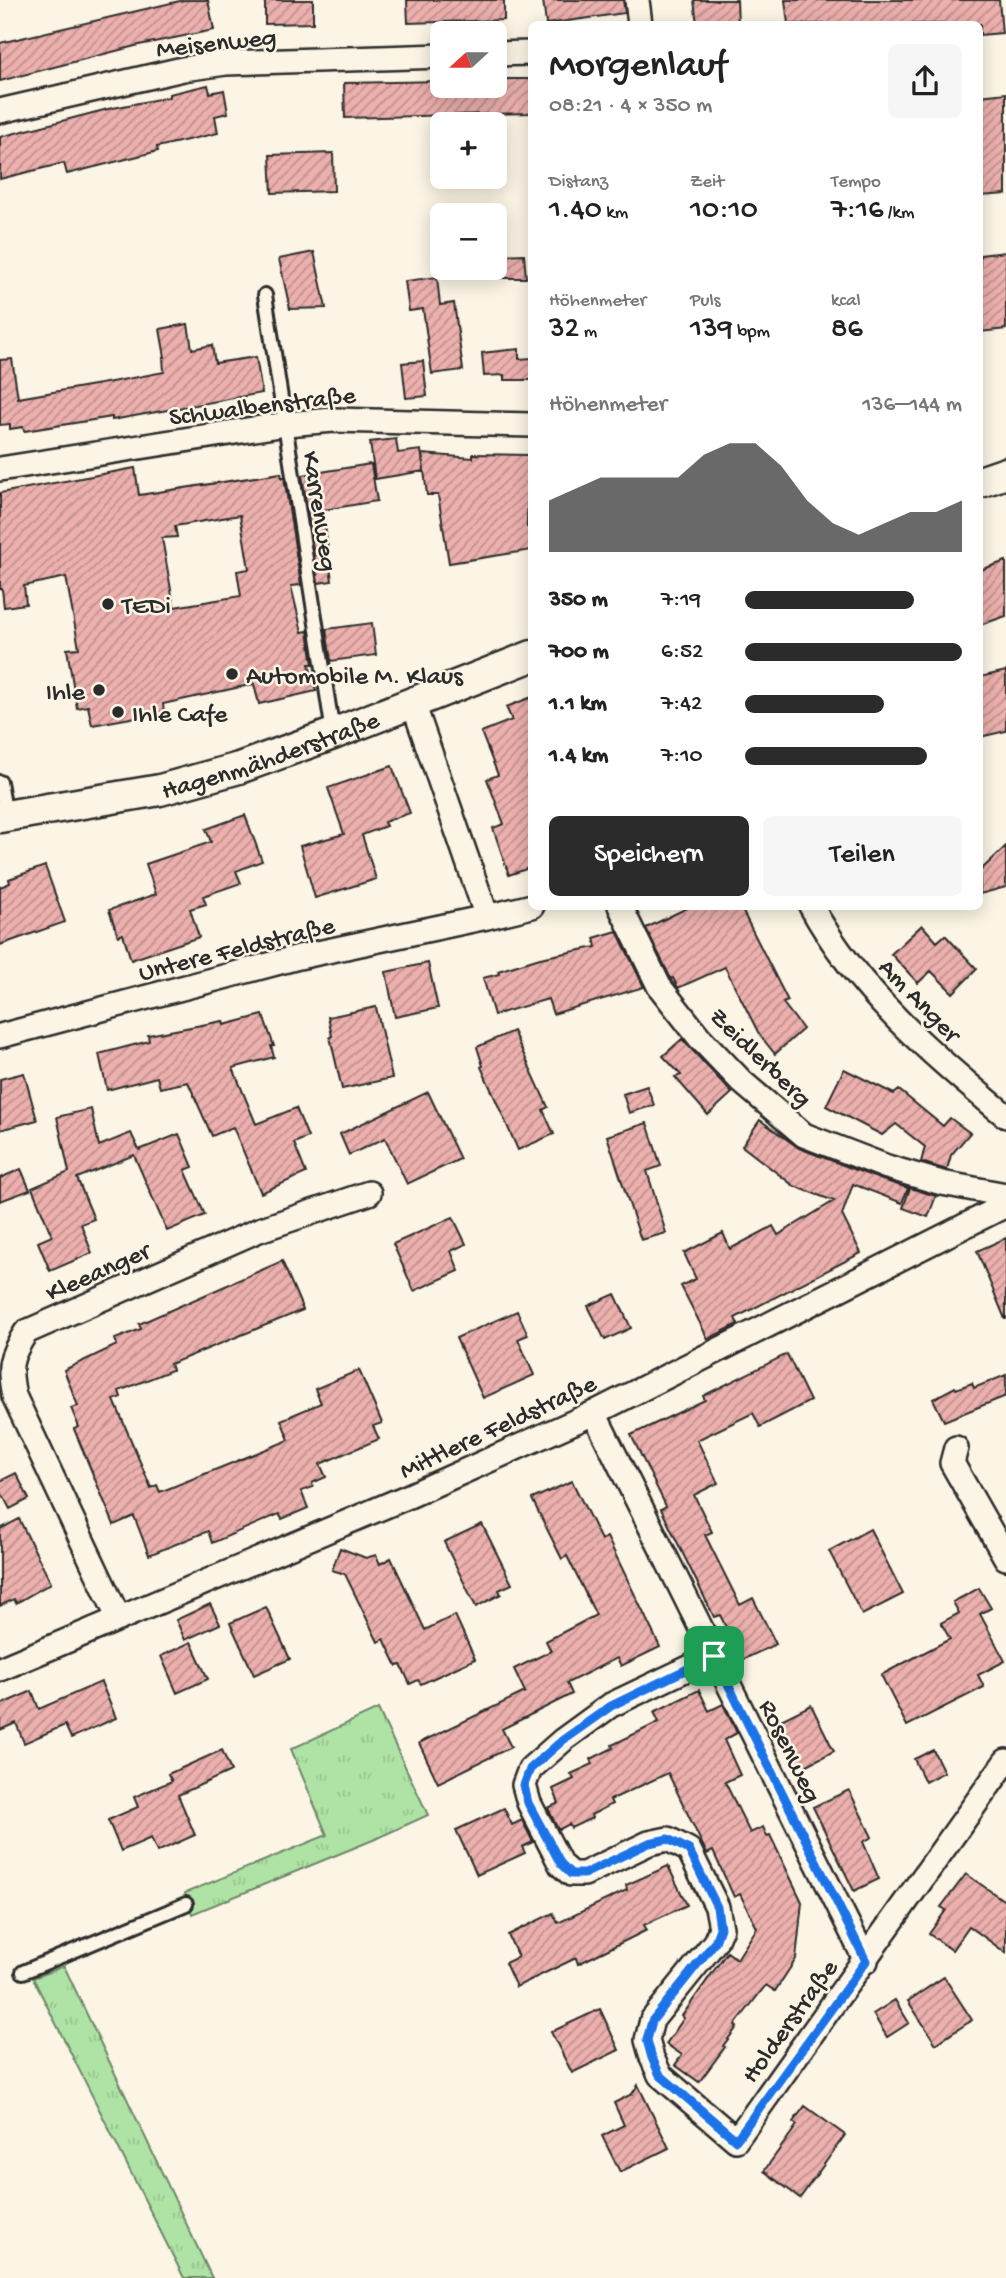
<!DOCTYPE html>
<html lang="de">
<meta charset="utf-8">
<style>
:root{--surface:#fff;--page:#f6f6f6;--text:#222;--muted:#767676;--accent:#2b2b2b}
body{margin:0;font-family:"Gochi Hand",sans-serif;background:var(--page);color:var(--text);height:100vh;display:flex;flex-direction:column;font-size:26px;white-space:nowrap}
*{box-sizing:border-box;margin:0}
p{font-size:23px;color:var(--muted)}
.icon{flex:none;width:38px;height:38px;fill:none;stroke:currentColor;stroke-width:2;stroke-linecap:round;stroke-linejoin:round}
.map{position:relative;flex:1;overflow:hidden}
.sheet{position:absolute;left:528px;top:21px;width:455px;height:889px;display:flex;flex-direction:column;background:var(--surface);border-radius:10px;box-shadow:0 4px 18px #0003}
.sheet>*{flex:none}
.needle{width:46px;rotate:249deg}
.fabs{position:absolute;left:430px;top:21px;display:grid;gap:14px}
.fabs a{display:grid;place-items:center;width:77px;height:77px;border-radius:10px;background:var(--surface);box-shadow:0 4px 18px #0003;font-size:35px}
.pin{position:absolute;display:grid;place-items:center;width:60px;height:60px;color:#fff;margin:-30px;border-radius:14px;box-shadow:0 4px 10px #0006}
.round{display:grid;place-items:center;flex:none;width:74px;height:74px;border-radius:10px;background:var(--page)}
.overview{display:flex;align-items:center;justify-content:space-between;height:119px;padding:0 21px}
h1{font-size:38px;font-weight:600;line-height:52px}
.metrics{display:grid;grid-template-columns:repeat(3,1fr);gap:10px;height:119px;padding:7px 21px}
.metrics div{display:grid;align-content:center}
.metrics b{font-size:30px;font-weight:600}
.metrics small{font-size:19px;font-weight:400}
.metrics p{font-size:19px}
.chart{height:196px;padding:14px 21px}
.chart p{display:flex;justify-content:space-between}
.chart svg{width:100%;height:126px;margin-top:7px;fill:var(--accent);opacity:.7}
.primary-button{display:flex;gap:14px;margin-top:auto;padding:14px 21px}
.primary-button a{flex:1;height:80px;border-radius:10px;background:var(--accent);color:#fff;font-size:28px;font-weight:600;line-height:80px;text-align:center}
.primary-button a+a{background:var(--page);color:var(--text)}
ul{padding:0 21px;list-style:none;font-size:23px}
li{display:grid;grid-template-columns:112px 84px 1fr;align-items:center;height:52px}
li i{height:18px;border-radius:9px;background:var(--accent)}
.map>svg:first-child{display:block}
</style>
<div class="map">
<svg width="1006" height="2278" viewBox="0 0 1006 2278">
<defs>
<pattern id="grass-tufts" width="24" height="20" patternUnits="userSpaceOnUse" patternTransform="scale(1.75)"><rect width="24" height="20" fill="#afe3a5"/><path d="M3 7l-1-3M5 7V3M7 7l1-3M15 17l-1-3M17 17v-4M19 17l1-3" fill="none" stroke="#97c38e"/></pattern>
<pattern id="building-hatch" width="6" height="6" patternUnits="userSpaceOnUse" patternTransform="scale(1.75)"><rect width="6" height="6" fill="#ecb0ad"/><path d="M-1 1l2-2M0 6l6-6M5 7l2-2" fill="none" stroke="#bf8f8d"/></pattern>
</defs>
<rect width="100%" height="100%" fill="#fcf5e5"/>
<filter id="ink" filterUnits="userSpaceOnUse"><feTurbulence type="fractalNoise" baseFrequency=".0143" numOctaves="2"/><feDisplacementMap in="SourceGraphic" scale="14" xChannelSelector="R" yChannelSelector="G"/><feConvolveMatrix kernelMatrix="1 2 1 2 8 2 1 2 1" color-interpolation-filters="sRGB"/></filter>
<g filter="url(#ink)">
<path fill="url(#grass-tufts)" stroke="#6d8768" stroke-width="2" d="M 378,1709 L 428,1815 L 373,1840 L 192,1914 L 185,1893 L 327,1835 L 291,1749 Z
M 64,1966 L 212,2278 L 184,2278 L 33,1978 Z"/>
<path fill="url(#building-hatch)" stroke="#2b2b2b" stroke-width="2" fill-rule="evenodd" d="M 184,0 L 208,0 L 214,30 L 139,45 L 0,81 L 0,43 Z
M 265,0 L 313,0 L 313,23 L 265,24 Z
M 407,0 L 504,0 L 504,20 L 408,23 Z
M 543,0 L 623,0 L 625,13 L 546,24 Z
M 694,0 L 737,0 L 738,24 L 697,24 Z
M 785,0 L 999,0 L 1002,33 L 980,35 L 980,24 L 788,24 Z
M 495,79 L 532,79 L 532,113 L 345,118 L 344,83 L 443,81 L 443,86 L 495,86 Z
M 208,85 L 210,93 L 224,90 L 228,113 L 215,116 L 218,133 L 157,147 L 158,151 L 67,174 L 64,163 L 0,179 L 0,137 L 108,109 L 169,97 L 169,94 Z
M 1006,93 L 1006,194 L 980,196 L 980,96 Z
M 333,153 L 334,191 L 272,193 L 270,155 Z
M 314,252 L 326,308 L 290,309 L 279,259 Z
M 1006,252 L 1006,329 L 980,332 L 980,255 Z
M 524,254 L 526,278 L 499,278 L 498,255 Z
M 437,277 L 440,305 L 454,303 L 463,370 L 432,374 L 423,309 L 409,311 L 405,281 Z
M 188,324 L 192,349 L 212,345 L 215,363 L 256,357 L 262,393 L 112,420 L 112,417 L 24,431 L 23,427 L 10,429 L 10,424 L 0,425 L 0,360 L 12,359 L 18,398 L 106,383 L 164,372 L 163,357 L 165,357 L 160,329 Z
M 519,349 L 519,359 L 532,358 L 532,380 L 504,380 L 504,375 L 484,376 L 482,353 Z
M 423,361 L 427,396 L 406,398 L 402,363 Z
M 396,439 L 398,453 L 421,450 L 424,471 L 375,479 L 370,442 Z
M 422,454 L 473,458 L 473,454 L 529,455 L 527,527 L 532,526 L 532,550 L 449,563 L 438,495 L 427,495 Z
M 371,464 L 377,501 L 323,510 L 332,581 L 318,583 L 302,475 Z
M 135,468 L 139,495 L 281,473 L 282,478 L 284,477 L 301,585 L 291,586 L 302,632 L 308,631 L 313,664 L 309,664 L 316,691 L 259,704 L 254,684 L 163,704 L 164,712 L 92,725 L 88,706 L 77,708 L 67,649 L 79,648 L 66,577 L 24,586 L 26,604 L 4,607 L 2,589 L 0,589 L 0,493 ZM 240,515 L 249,569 L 237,571 L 241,596 L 174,607 L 162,538 L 177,537 L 175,526 Z
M 1006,561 L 1006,616 L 980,625 L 980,570 Z
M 372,623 L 376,655 L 331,661 L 326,629 Z
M 1006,671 L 1006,731 L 980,737 L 980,677 Z
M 532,697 L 532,867 L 509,875 L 493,828 L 504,824 L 487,779 L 498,775 L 481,732 L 512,720 L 506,707 Z
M 392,766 L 410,813 L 384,822 L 386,826 L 362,835 L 376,879 L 315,898 L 300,846 L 344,834 L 328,788 Z
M 245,815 L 262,861 L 236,871 L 241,883 L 203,896 L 206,904 L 190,909 L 199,937 L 131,960 L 123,934 L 118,936 L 109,910 L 156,894 L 146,864 L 211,842 L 206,829 Z
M 1006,846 L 1006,887 L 980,894 L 980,871 Z
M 45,866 L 65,922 L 0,945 L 0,887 L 10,883 L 9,879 Z
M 691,906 L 740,906 L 788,1001 L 783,1003 L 803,1029 L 775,1054 L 759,1034 L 725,967 L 678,988 L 673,978 L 671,979 L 646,928 Z
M 922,925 L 937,942 L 945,935 L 977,969 L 953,993 L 931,971 L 918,983 L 891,954 Z
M 617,931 L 644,987 L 553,1014 L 548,999 L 494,1015 L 483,978 L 499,974 L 498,971 L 540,958 L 596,947 L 594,938 Z
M 428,963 L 438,1008 L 395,1017 L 386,972 Z
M 376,1007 L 392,1078 L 342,1089 L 330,1037 L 332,1036 L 328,1017 Z
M 263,1015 L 274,1046 L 271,1046 L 274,1057 L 233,1068 L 256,1124 L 296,1108 L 308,1137 L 294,1143 L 306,1173 L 261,1193 L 233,1127 L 212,1136 L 188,1082 L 160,1088 L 157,1077 L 107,1090 L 99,1054 L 149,1041 L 148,1035 L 223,1021 L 224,1025 Z
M 513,1031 L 548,1107 L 543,1110 L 554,1134 L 518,1150 L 481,1067 L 483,1066 L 477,1047 Z
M 682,1039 L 732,1093 L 708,1115 L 675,1077 L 681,1075 L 663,1056 Z
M 844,1069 L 894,1094 L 899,1090 L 943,1126 L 950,1118 L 970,1133 L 951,1155 L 947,1170 L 921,1162 L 925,1147 L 896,1124 L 882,1135 L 826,1106 Z
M 24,1073 L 37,1120 L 0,1130 L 0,1079 Z
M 647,1086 L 654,1105 L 629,1113 L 623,1094 Z
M 428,1092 L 460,1159 L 407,1184 L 385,1138 L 349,1155 L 340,1134 Z
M 91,1109 L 99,1146 L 131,1133 L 139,1150 L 179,1134 L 193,1167 L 185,1170 L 205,1215 L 167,1231 L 134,1155 L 77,1178 L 94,1219 L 81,1224 L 92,1253 L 50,1271 L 38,1242 L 52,1236 L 32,1188 L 69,1172 L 57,1117 Z
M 760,1120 L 799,1148 L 882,1180 L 908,1188 L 902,1203 L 853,1184 L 842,1215 L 861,1253 L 735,1318 L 738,1324 L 708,1339 L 681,1286 L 696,1279 L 684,1253 L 723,1233 L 730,1249 L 773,1226 L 778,1235 L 834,1201 L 794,1186 L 742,1146 Z
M 647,1123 L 661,1166 L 647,1171 L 666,1233 L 641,1240 L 607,1136 Z
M 21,1169 L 30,1190 L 0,1201 L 0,1178 Z
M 910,1188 L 936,1196 L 928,1217 L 903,1208 Z
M 453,1217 L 466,1244 L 451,1251 L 459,1271 L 414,1291 L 393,1244 Z
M 1006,1238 L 1006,1319 L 1005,1319 L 977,1251 Z
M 282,1261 L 303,1310 L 170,1364 L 172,1370 L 119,1391 L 121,1397 L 114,1400 L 151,1488 L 157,1485 L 160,1492 L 289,1440 L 281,1420 L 321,1403 L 315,1389 L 359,1370 L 382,1423 L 373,1426 L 379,1439 L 320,1464 L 326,1477 L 312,1483 L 313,1487 L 301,1491 L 308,1508 L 282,1519 L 279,1514 L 212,1543 L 208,1531 L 149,1555 L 134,1516 L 114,1525 L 74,1429 L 79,1427 L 71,1408 L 78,1406 L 64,1370 L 117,1345 L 115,1339 L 141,1329 L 139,1324 Z
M 615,1294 L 631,1328 L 605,1340 L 588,1306 Z
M 517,1311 L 528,1335 L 518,1339 L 534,1375 L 483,1398 L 456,1338 Z
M 787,1354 L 810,1401 L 760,1427 L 753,1413 L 697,1440 L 718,1483 L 694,1495 L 712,1532 L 705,1535 L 740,1605 L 753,1598 L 776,1644 L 742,1660 L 720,1615 L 714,1617 L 689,1566 L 661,1509 L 666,1506 L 631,1435 L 705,1400 L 703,1396 Z
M 1006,1375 L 1006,1396 L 944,1421 L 933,1399 L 955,1387 L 956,1389 L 972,1383 L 974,1388 Z
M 16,1473 L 29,1499 L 10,1509 L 0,1490 L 0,1481 Z
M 572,1481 L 601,1540 L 607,1537 L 660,1647 L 621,1666 L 617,1658 L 567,1683 L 572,1694 L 502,1729 L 511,1747 L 438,1783 L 419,1743 L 525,1692 L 514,1669 L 551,1651 L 546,1641 L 596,1615 L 567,1556 L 562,1559 L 532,1499 Z
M 19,1519 L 51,1583 L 16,1603 L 14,1599 L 0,1606 L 0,1529 Z
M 482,1524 L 512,1584 L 499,1590 L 501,1594 L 476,1607 L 444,1542 Z
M 870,1529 L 903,1594 L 862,1615 L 829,1551 Z
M 340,1548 L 366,1558 L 376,1555 L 380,1564 L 391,1558 L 425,1630 L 455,1615 L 475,1659 L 421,1684 L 418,1680 L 410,1684 L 401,1665 L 397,1666 L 384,1639 L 378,1642 L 345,1574 L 332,1570 Z
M 979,1588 L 991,1608 L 980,1614 L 1005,1661 L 978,1675 L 984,1687 L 907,1726 L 881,1675 L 950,1639 L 941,1623 L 959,1613 L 953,1602 Z
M 210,1604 L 220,1624 L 185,1640 L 176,1620 Z
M 266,1607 L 290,1659 L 254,1675 L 230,1623 Z
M 191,1642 L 208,1679 L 177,1693 L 161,1656 Z
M 101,1682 L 116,1718 L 71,1738 L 65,1725 L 24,1743 L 16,1723 L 0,1730 L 0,1705 L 32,1691 L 39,1709 Z
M 699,1690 L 709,1711 L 723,1704 L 737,1733 L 724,1740 L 740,1775 L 725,1782 L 750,1833 L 763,1827 L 767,1836 L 770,1835 L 802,1902 L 796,1959 L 775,1991 L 766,1985 L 735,2025 L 737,2027 L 723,2046 L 725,2047 L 699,2082 L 675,2065 L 682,2055 L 666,2044 L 684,2018 L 682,2016 L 727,1952 L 737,1959 L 757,1928 L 740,1894 L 734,1897 L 713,1851 L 707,1854 L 668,1773 L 610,1800 L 612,1804 L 591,1815 L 592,1818 L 571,1828 L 569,1824 L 558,1830 L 548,1808 L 559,1803 L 553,1789 L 574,1779 L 571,1774 L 593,1764 L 591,1759 L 613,1748 L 612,1745 L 659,1722 L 654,1712 Z
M 811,1705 L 834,1751 L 798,1770 L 773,1724 Z
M 222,1750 L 231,1771 L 178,1795 L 195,1835 L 157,1852 L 151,1838 L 121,1851 L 108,1820 L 138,1807 L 134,1797 L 172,1781 L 168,1774 Z
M 933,1750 L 944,1772 L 925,1782 L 914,1759 Z
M 849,1790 L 872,1837 L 863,1842 L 879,1879 L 854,1891 L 813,1807 Z
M 504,1808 L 512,1825 L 522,1820 L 533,1842 L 522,1847 L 525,1853 L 477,1875 L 456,1830 Z
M 668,1866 L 687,1905 L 644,1925 L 647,1930 L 578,1964 L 576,1958 L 516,1987 L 505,1963 L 518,1957 L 508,1935 L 553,1913 L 558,1923 L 627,1890 L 626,1885 Z
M 966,1874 L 1006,1902 L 1006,1953 L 969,1926 L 952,1950 L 929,1934 L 946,1910 L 941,1907 Z
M 944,1977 L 972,2020 L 936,2044 L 908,2001 Z
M 895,2000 L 909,2023 L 887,2037 L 873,2014 Z
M 600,2009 L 619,2050 L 572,2073 L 551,2032 Z
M 638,2085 L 669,2148 L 620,2172 L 602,2136 L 624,2125 L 614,2103 L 632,2094 Z
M 805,2106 L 845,2135 L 800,2198 L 764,2171 L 797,2125 L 793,2122 Z"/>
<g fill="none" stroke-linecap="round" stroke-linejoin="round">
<defs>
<path id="service" d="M 265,295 L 333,733
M 0,782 L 6,816
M 23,1972 L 186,1904"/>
<path id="minor" d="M 637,0 L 640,24
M 495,54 L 532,53
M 0,111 L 183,69 L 226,63 L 443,56
M 0,469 L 286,424 L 334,420 L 532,425
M 620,906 L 659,986 L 699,1037 L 742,1082 L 804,1135 L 887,1167 L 942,1183 L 1006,1195
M 811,906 C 858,992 932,1055 1006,1116
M 487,917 L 532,906
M 0,1036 L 299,957 L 487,917 L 413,703
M 594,1413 L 866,1961
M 956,1448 L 952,1463 L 1006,1558
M 119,1619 L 14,1396 C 8,1366 9,1358 26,1332 L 259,1230 L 369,1193
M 714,1656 L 611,1705 L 563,1740 L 530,1769 L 524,1785 L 529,1803 L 561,1865 L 571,1874 L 584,1874 L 649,1843 L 668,1839 L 689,1850 L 717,1907 L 721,1928 L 715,1942 L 652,2020 L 647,2040 L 652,2058 L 660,2075 L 736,2140 L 1006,1761
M 0,1669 L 409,1496 L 594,1413 L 1006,1205"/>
<g id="tertiary">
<path d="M 980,482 L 1006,473"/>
<path id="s1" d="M 0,817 L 160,790 L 239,768 L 333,734 L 532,656"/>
</g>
</defs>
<use href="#service" stroke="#2b2b2b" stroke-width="18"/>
<use href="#minor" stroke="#2b2b2b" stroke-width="28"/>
<use href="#tertiary" stroke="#2b2b2b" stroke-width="35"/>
<use href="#service" stroke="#fcf5e5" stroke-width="12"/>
<use href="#minor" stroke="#fcf5e5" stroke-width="23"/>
<use href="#tertiary" stroke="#fcf5e5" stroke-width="30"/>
</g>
</g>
<g fill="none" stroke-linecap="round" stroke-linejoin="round" filter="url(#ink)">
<defs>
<path id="route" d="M 714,1656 L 866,1961 L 736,2140 L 660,2075 L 652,2058 L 647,2040 L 652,2021 L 715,1942 L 720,1928 L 717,1907 L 689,1850 L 668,1839 L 649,1843 L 584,1874 L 571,1874 L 561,1864 L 528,1803 L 524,1785 L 530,1769 L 563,1740 L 611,1706 Z"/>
</defs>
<use href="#route" stroke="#fff" stroke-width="14"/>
<use href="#route" stroke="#1a73e8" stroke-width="9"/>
</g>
<g fill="#2b2b2b" stroke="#fcf5e5" stroke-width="2.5">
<circle cx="108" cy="604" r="7"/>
<circle cx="232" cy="674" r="7"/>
<circle cx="99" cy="690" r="7"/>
<circle cx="118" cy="712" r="7"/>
</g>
<g text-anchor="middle" stroke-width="5" stroke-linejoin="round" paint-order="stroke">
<g font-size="26" fill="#2b2b2b" stroke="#fcf5e5">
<text transform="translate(216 41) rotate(-6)" y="9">Meisenweg</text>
<text transform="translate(262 404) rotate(-7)" y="9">Schwalbenstraße</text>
<text transform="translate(322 511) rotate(81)" y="9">Karrenweg</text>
<text dy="9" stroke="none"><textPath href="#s1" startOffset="278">Hagenmähderstraße</textPath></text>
<text transform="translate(236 947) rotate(-14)" y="9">Untere Feldstraße</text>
<text transform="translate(921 999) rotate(46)" y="9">Am Anger</text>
<text transform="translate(762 1056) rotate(44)" y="9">Zeidlerberg</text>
<text transform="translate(97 1270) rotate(-24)" y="9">Kleeanger</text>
<text transform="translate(497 1425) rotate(-25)" y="9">Mittlere Feldstraße</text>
<text transform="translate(792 1750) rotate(64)" y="9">Rosenweg</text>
<text transform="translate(788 2020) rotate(-54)" y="9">Holderstraße</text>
</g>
<g font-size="26" fill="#2b2b2b" stroke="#fcf5e5" text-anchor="start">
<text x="122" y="613">TEDi</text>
<text x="246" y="683">Automobile M. Klaus</text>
<text x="85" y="699" text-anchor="end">Ihle</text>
<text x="132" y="721">Ihle Cafe</text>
</g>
</g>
</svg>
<div class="fabs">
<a><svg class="needle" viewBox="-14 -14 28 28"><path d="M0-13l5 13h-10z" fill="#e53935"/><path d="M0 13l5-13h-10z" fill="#767676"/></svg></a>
<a>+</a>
<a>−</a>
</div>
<div class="pin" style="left:714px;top:1656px;background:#1e9e55"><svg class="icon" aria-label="arrive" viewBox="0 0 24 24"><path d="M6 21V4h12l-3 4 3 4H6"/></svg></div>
<section class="sheet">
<div class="overview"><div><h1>Morgenlauf</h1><p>08:21 · 4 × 350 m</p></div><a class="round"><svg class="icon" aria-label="share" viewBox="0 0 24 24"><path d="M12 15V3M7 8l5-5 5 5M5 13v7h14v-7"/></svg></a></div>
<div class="metrics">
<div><p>Distanz</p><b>1.40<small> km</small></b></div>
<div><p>Zeit</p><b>10:10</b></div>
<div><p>Tempo</p><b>7:16<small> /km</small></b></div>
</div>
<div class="metrics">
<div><p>Höhenmeter</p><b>32<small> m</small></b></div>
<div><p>Puls</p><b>139<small> bpm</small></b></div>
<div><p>kcal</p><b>86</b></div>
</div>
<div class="chart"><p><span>Höhenmeter</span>136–144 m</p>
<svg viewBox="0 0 160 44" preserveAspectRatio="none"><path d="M0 44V26L10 22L20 18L30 18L40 18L50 18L60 10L70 6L80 6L90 14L100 26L110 34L120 38L130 34L140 30L150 30L160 26V44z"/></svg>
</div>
<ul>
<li><b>350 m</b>7:19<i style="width:78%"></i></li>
<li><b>700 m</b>6:52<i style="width:100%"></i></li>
<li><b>1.1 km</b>7:42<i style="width:64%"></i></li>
<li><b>1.4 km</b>7:10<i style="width:84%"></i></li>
</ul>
<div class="primary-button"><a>Speichern</a><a>Teilen</a></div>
</section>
</div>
